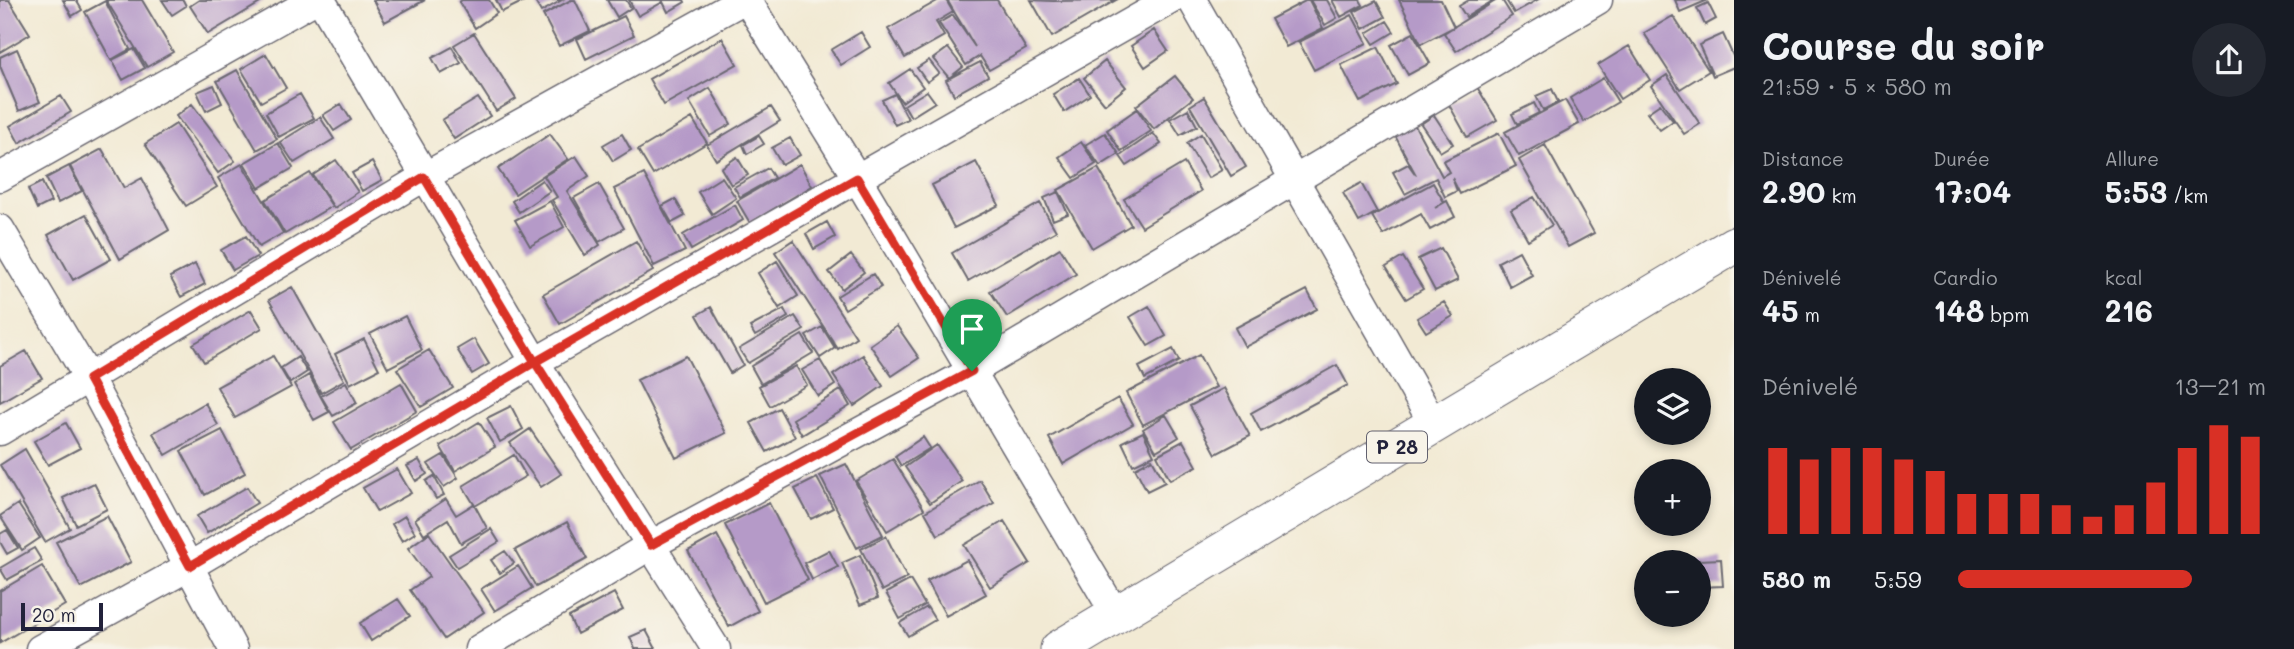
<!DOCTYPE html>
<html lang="fr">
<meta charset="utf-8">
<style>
:root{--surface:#171b24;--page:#242831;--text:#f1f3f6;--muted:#9ea1a6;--accent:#d93025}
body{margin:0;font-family:Mali,sans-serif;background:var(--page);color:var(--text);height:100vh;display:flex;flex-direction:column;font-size:26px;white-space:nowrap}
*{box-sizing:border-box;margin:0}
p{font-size:23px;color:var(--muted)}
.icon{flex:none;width:38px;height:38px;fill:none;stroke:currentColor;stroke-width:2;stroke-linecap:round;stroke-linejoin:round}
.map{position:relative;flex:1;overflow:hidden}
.details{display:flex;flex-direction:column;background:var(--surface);width:560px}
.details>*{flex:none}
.buttons{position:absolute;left:1634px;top:368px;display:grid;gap:14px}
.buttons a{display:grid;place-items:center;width:77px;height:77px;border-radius:50%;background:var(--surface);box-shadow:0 4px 10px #0003;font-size:35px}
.scale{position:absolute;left:21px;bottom:18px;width:82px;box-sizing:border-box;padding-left:7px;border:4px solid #22223b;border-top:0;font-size:19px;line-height:24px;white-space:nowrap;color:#22223b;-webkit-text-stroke:5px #f7f3e8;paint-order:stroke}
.pin{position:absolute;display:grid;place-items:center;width:60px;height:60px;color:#fff;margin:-72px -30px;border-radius:50% 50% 50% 0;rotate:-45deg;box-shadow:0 0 7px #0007}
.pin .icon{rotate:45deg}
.round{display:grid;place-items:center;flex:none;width:74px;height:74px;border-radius:37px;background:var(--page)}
.head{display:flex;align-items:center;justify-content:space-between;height:119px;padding:0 28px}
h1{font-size:38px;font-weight:700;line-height:52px}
.metrics{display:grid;grid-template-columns:repeat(3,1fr);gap:10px;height:119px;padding:7px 28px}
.metrics div{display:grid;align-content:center}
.metrics b{font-size:30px;font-weight:700}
.metrics small{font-size:19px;font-weight:400}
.metrics p{font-size:19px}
.chart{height:196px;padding:14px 28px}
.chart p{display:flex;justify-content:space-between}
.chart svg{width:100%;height:126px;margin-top:7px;stroke:var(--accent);stroke-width:6}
ul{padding:0 28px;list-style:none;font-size:23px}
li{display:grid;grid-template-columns:112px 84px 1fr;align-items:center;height:52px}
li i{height:18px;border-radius:9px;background:var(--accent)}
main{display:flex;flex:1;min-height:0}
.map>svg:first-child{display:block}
</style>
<main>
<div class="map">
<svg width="1734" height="649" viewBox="0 0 1734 649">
<rect width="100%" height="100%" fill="#f7f3e8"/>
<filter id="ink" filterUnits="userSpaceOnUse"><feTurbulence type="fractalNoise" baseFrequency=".0143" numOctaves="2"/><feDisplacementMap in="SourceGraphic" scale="14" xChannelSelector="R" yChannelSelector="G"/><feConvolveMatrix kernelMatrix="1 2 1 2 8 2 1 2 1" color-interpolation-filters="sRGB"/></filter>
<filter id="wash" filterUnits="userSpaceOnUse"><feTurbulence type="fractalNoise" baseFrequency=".00686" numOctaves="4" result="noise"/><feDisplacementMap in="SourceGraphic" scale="28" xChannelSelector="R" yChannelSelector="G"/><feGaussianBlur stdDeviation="1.57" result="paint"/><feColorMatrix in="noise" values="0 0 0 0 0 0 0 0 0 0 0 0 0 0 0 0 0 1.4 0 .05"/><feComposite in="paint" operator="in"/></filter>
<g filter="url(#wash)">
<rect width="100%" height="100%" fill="#f2ead4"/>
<g id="blocks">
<path fill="#b59ac8" d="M 0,0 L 9,0 L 30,34 L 0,52 Z
M 63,0 L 76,0 L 82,10 L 72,16 Z
M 106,0 L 142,0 L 173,52 L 147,67 Z
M 162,0 L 183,0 L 186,6 L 172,15 Z
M 199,0 L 265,0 L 208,34 L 190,6 Z
M 373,0 L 425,0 L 385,22 Z
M 462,0 L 489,0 L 497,13 L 475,28 L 459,2 Z
M 496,0 L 526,0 L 502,12 Z
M 534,0 L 562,0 L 541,12 Z
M 571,0 L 575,0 L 590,31 L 559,46 L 543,15 Z
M 607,0 L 626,0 L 631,8 L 617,17 Z
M 629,0 L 684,0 L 685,2 L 668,12 L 663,2 L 638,16 Z
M 939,0 L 946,0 L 953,12 L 936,22 L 944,36 L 905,58 L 888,29 Z
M 947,0 L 997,0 L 1026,49 L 989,70 L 980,56 L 966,65 L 939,23 L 953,15 L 975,47 Z
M 1031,0 L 1053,1 L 1116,0 L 1052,37 Z
M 1307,0 L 1309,0 L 1323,28 L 1286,47 L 1271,19 Z
M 1310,0 L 1327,0 L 1337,18 L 1325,25 Z
M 1332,0 L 1360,0 L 1363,5 L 1341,17 Z
M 1399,0 L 1441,0 L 1454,27 L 1421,44 Z
M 1469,0 L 1494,0 L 1466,17 L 1459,6 Z
M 1497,0 L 1502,0 L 1512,16 L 1456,51 L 1444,33 Z
M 1506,0 L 1537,0 L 1514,13 Z
M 1675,0 L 1708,0 L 1680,12 Z
M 105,1 L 130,49 L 111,60 L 85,12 Z
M 1376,1 L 1385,17 L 1363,29 L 1354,12 Z
M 1708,3 L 1716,19 L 1705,25 L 1697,8 Z
M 1352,15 L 1367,43 L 1314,70 L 1299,42 Z
M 624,16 L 634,35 L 586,59 L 577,39 Z
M 1673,16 L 1709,71 L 1680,89 L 1644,33 Z
M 1387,21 L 1394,32 L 1374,44 L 1367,33 Z
M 1154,30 L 1168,51 L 1145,67 L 1131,46 Z
M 861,32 L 870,47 L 841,65 L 831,50 Z
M 474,33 L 516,99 L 496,111 L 454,45 Z
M 1413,33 L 1430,63 L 1408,75 L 1391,45 Z
M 1723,34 L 1734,58 L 1734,67 L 1713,76 L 1699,45 Z
M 722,38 L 737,64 L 664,105 L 649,79 Z
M 1629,46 L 1650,80 L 1620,99 L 1598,65 Z
M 452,47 L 461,63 L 441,74 L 432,58 Z
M 1378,47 L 1397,84 L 1360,102 L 1341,65 Z
M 948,48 L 963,67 L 949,78 L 933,59 Z
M 17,49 L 40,102 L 19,111 L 0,66 L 0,57 Z
M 134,49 L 145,68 L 123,80 L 112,60 Z
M 266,54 L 286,88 L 261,102 L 241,69 Z
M 929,60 L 939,73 L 927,82 L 917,68 Z
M 1105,61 L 1126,87 L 1105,104 L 1084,78 Z
M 980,62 L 988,76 L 954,95 L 946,80 Z
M 910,69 L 923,87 L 902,102 L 889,83 Z
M 237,70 L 277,139 L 257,150 L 217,81 Z
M 1667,75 L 1700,124 L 1684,134 L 1651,86 Z
M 1175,76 L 1193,98 L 1154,129 L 1136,106 Z
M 1079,78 L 1090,95 L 1064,112 L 1053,94 Z
M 1603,78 L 1618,102 L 1584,122 L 1570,98 Z
M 214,85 L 222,103 L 206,111 L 197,92 Z
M 1477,87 L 1497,120 L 1467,137 L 1448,103 Z
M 710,88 L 731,124 L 710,136 L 689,101 Z
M 1552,89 L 1558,102 L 1543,110 L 1536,96 Z
M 927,91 L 935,102 L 911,117 L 904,105 Z
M 300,94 L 314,118 L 279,137 L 266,113 Z
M 895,94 L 908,119 L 895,125 L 882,100 Z
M 61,96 L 71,112 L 19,143 L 10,126 Z
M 1204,97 L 1246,167 L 1231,176 L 1190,106 Z
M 478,98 L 490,116 L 454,139 L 442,120 Z
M 1565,100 L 1579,124 L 1519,156 L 1505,132 Z
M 1534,103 L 1539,113 L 1517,124 L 1512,114 Z
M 192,104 L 235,161 L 218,173 L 176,116 Z
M 341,104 L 351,120 L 334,131 L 323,115 Z
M 1660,104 L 1673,121 L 1660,130 L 1647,113 Z
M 771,107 L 780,121 L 716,160 L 707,145 Z
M 1137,109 L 1151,131 L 1121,151 L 1107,130 Z
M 1188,109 L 1197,126 L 1180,135 L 1170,119 Z
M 1434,115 L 1453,144 L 1440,152 L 1421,124 Z
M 320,117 L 334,139 L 294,163 L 280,142 Z
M 692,118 L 707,143 L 653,175 L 638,150 Z
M 1413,122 L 1442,176 L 1449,172 L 1443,161 L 1499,133 L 1516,166 L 1460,194 L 1452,178 L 1457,191 L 1445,197 L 1436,178 L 1405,194 L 1393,172 L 1408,164 L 1416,175 L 1393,132 Z
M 176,124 L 217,187 L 186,206 L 145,144 Z
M 1105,133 L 1119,154 L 1100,166 L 1085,145 Z
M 1153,133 L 1161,144 L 1127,166 L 1120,156 Z
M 550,134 L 568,159 L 515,194 L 498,169 Z
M 622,134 L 631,150 L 613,161 L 603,145 Z
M 1201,134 L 1222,170 L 1208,178 L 1187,143 Z
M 759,136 L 764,144 L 747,154 L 743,145 Z
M 790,138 L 800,155 L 782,165 L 772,148 Z
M 1081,142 L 1096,164 L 1074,178 L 1059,157 Z
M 278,143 L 293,168 L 259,188 L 244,163 Z
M 1545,145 L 1594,233 L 1568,247 L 1519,160 Z
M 102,149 L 124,188 L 142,178 L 169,230 L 120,259 L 70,166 Z
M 576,156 L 589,176 L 567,191 L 600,245 L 585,255 L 552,200 L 557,197 L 544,176 Z
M 737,157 L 748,175 L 731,185 L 721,168 Z
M 336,160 L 358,192 L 334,208 L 313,175 Z
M 372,162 L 382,180 L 362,191 L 352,173 Z
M 976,162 L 999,205 L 954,228 L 932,185 Z
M 1184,163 L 1201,191 L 1142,227 L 1124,199 Z
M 242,164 L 283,233 L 259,247 L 218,178 Z
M 800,164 L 812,186 L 750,223 L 737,201 Z
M 69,166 L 82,191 L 58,203 L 46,178 Z
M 768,168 L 774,178 L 740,197 L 734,187 Z
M 1098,168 L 1131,225 L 1092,248 L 1058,190 Z
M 310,173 L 332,206 L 285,234 L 265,200 Z
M 644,174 L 685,251 L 654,266 L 614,189 Z
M 722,177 L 736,198 L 712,214 L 698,192 Z
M 542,180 L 550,191 L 519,212 L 512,201 Z
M 42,182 L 51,202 L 37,209 L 28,189 Z
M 1361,183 L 1377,212 L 1359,222 L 1343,193 Z
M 1433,183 L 1444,202 L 1435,208 L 1447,201 L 1455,217 L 1430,230 L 1421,214 L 1383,235 L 1372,216 Z
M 599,184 L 624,228 L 599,242 L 574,198 Z
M 1058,192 L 1068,214 L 1053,220 L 1044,198 Z
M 1534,197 L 1552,225 L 1528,240 L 1511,210 Z
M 675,199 L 685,216 L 672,223 L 662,206 Z
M 550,201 L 564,227 L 530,246 L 515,220 Z
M 1040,203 L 1056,231 L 968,281 L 952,253 Z
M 735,205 L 743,220 L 691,250 L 683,235 Z
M 86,214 L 111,259 L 73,280 L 48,235 Z
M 827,222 L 835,237 L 814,249 L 806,234 Z
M 246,236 L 258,256 L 233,270 L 221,250 Z
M 793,240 L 856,337 L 838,349 L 775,252 Z
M 636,241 L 653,271 L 560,324 L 543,294 Z
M 1060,248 L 1076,274 L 1007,317 L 990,291 Z
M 1441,248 L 1458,280 L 1435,291 L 1418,259 Z
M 1519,251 L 1532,275 L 1510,287 L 1498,262 Z
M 851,255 L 864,272 L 842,289 L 829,272 Z
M 1403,257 L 1423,289 L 1406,299 L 1386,267 Z
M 777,261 L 798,296 L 779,308 L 758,273 Z
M 195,264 L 205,284 L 181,297 L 170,277 Z
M 873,274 L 881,287 L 845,309 L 837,296 Z
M 292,287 L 344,380 L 321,393 L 269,300 Z
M 1307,290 L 1317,309 L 1245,347 L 1235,328 Z
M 1444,302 L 1453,316 L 1426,332 L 1417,318 Z
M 1149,306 L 1166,336 L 1148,346 L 1130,317 Z
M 711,307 L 743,365 L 730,373 L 697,315 Z
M 784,309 L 788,317 L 755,336 L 750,327 Z
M 251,310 L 262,328 L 204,362 L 193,344 Z
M 405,316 L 422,350 L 388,368 L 370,334 Z
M 795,316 L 804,330 L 748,363 L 739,349 Z
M 897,326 L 919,358 L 892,376 L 870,345 Z
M 822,327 L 835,348 L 820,358 L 806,336 Z
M 802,335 L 813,353 L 761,384 L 751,366 Z
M 364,339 L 379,369 L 350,384 L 335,354 Z
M 474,339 L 489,364 L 472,374 L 457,349 Z
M 1173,349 L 1179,361 L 1145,379 L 1139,367 Z
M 429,350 L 453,388 L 421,407 L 397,369 Z
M 26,351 L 42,378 L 0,402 L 0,366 Z
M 863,355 L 883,386 L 854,406 L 833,375 Z
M 1199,355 L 1216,387 L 1143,425 L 1126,393 Z
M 273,356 L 291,387 L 235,418 L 217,387 Z
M 686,356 L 726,433 L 676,458 L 637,380 Z
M 298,357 L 307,372 L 290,383 L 281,368 Z
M 820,360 L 835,385 L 818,396 L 802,370 Z
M 1337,365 L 1348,385 L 1261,432 L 1251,413 Z
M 796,366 L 807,385 L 770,406 L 759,386 Z
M 309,375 L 329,412 L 314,420 L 294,384 Z
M 346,382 L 357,403 L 333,416 L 321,396 Z
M 401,383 L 417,411 L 351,450 L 334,422 Z
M 1224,388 L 1250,436 L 1216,454 L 1190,406 Z
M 841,390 L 850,406 L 802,435 L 793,419 Z
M 1118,398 L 1133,424 L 1063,464 L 1049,438 Z
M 205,403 L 218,425 L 166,455 L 153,433 Z
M 511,406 L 523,429 L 500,442 L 487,418 Z
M 779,408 L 795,437 L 767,452 L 751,423 Z
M 1166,415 L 1179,437 L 1156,451 L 1143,429 Z
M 479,422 L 495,447 L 455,471 L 440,446 Z
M 66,423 L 80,448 L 48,465 L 34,441 Z
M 530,429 L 561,474 L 541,487 L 510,443 Z
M 222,430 L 245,473 L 205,495 L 181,451 Z
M 1143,432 L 1154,455 L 1133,465 L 1122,442 Z
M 923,437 L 930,448 L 901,466 L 895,456 Z
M 1183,441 L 1197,466 L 1170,480 L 1157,455 Z
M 937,445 L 962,481 L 930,503 L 905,467 Z
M 25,449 L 70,528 L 45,542 L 0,465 Z
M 443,455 L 458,478 L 444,487 L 428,464 Z
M 514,455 L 526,476 L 475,506 L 463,486 Z
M 893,459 L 924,509 L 887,531 L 856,481 Z
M 1152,459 L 1165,482 L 1147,491 L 1135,468 Z
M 419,460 L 427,474 L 416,481 L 407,466 Z
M 846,464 L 883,535 L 857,548 L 820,476 Z
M 397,469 L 411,493 L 377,512 L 363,488 Z
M 434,476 L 444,495 L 436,499 L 426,481 Z
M 817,478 L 833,508 L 811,519 L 795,489 Z
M 980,480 L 994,503 L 938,535 L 925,512 Z
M 94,483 L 107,509 L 76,525 L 63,498 Z
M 247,487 L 257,503 L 207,533 L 197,516 Z
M 446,499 L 456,515 L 474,504 L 487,528 L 461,543 L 448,519 L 424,534 L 415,519 Z
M 769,503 L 808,580 L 764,602 L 725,525 Z
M 18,504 L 40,538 L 22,550 L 0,516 Z
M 107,516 L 131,562 L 81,588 L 56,542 Z
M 405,516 L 415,533 L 402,541 L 392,524 Z
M 1004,521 L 1030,563 L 990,587 L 964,545 Z
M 567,522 L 587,559 L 536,587 L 515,550 Z
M 491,529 L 499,542 L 457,567 L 449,555 Z
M 7,530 L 18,548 L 7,554 L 0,542 L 0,534 Z
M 429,533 L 484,612 L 444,639 L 410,590 L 429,577 L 408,548 Z
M 717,535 L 758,611 L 729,627 L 688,551 Z
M 886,536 L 907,578 L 882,591 L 861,549 Z
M 34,548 L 42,561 L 7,580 L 0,568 Z
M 829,550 L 838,567 L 812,580 L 804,563 Z
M 505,551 L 514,563 L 500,573 L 491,560 Z
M 860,555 L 878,598 L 860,605 L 842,563 Z
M 1721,559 L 1723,586 L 1699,587 L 1699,560 Z
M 967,560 L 986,594 L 946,616 L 927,581 Z
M 42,566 L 65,605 L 0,643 L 0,591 Z
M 518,566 L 532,588 L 495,611 L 481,589 Z
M 910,580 L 925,605 L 900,619 L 886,593 Z
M 614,593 L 623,610 L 577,634 L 569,617 Z
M 398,599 L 410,616 L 371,641 L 360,623 Z
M 927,607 L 935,620 L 908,636 L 900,623 Z
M 646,630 L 656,649 L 635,649 L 630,637 Z"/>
</g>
</g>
<g filter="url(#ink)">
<use href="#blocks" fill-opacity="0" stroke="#6b6871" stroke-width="2"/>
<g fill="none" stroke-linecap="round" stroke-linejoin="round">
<defs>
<path id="minor" d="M 321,0 L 535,362 L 716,649
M 747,0 L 857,178 L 1116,615
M 1192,0 L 1434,425
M 0,177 L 314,0
M 0,229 L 89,379 L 233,649
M 0,431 L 424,177 L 743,0
M 40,649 L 190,566 L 535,362 L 1170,0
M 479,649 L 651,545 L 972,371 L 1598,0"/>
<path id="major" d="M 1059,649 L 1734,245"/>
</defs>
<use href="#minor" stroke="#6b6871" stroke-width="31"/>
<use href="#major" stroke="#6b6871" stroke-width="39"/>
<use href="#minor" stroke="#fff" stroke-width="28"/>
<use href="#major" stroke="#fff" stroke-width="37"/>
</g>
</g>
<g fill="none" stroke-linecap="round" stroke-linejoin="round" filter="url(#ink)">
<defs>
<path id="route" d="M 972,371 L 651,545 L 535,362 L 424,177 L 89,379 L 190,566 L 535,362 L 857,178 L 972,371"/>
</defs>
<use href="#route" stroke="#fff" stroke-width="14"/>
<use href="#route" stroke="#d93025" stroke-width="9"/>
</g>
<g text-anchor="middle" stroke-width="7" stroke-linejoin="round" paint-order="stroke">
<rect fill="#f7f3e8" stroke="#62616f" stroke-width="2" x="1367" y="431.5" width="60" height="31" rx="5"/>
<g font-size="19" font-weight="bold" fill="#22223b">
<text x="1397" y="454">P 28</text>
</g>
</g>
</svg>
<div class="buttons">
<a><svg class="icon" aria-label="layers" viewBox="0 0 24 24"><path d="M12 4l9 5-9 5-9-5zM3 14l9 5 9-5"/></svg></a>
<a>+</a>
<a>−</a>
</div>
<div class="scale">20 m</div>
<div class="pin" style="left:972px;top:371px;background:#1e9e55"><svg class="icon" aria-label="arrive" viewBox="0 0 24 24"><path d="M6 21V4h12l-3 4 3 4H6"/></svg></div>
</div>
<section class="details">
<div class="head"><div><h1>Course du soir</h1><p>21:59 · 5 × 580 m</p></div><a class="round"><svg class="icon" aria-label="share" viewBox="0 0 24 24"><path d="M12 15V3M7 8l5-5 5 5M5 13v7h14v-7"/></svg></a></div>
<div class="metrics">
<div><p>Distance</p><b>2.90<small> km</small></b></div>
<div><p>Durée</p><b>17:04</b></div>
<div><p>Allure</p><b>5:53<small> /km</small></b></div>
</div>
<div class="metrics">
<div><p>Dénivelé</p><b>45<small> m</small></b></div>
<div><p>Cardio</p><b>148<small> bpm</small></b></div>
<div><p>kcal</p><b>216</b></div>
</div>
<div class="chart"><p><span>Dénivelé</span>13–21 m</p>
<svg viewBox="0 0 160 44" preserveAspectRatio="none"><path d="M5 44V14M15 44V18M25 44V14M35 44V14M45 44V18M55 44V22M65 44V30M75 44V30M85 44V30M95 44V34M105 44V38M115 44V34M125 44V26M135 44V14M145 44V6M155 44V10"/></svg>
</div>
<ul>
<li><b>580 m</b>5:59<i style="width:76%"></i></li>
</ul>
</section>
</main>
